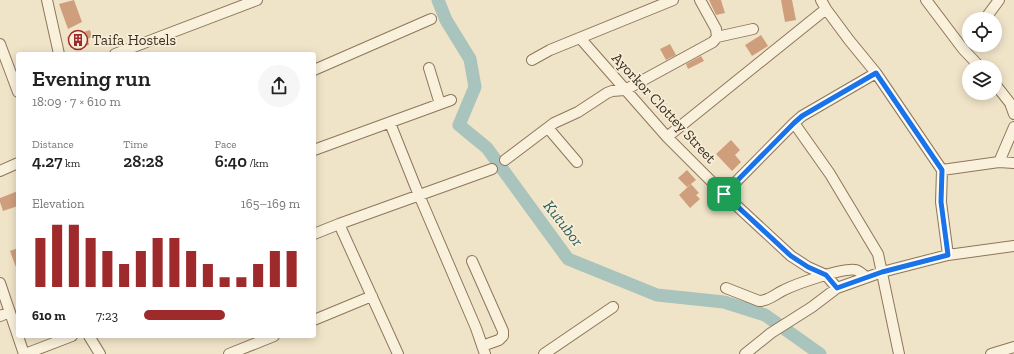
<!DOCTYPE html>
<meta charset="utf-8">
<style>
:root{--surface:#fff;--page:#f6f6f6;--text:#222;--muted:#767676;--accent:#9e2a2b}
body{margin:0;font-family:"Zilla Slab",serif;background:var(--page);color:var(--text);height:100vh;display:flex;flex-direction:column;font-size:15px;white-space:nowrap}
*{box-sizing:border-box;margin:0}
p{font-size:13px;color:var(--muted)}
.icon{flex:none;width:22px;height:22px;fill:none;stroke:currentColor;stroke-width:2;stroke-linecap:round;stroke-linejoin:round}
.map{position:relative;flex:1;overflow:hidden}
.side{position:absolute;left:16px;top:52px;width:300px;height:286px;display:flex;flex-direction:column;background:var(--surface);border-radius:4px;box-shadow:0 2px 10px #0003}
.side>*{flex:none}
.tools{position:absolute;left:962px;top:12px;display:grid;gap:8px}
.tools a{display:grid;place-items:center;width:40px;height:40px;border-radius:50%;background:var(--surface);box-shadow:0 2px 10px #0003;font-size:20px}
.pin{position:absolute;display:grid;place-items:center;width:34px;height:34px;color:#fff;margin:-17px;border-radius:8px;box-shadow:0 2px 6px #0006}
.round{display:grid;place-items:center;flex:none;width:42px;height:42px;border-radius:21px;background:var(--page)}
.head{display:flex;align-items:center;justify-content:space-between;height:68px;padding:0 16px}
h1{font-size:22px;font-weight:600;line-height:30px}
.stats{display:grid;grid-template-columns:repeat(3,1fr);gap:6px;height:68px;padding:4px 16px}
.stats div{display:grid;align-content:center}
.stats b{font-size:17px;font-weight:600}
.stats small{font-size:11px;font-weight:400}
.stats p{font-size:11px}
.chart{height:112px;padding:8px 16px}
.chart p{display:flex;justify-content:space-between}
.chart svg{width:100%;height:72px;margin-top:4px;stroke:var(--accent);stroke-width:6}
ul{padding:0 16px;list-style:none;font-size:13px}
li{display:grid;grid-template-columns:64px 48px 1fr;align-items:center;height:30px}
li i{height:10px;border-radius:5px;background:var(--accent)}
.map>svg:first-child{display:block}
</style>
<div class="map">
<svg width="1014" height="354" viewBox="0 0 1014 354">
<rect width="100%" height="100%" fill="#f0e4c8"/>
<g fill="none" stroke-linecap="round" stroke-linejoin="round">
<path stroke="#a9c4bc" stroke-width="13" d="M 438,0 L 446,20 L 470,59 L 475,87 L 459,125 L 487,148 L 568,259 L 657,295 L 724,302 L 765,315 L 820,354"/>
</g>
<path fill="#cf9f7d" d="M 74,0 L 82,22 L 68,29 L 59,4 Z
M 709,0 L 721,0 L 725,13 L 716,15 Z
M 781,0 L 792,0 L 796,20 L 785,22 Z
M 90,30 L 92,37 L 88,39 L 89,45 L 76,48 L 76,41 L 69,43 L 67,37 Z
M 761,35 L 768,46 L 752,56 L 745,45 Z
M 670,44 L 676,55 L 666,60 L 660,49 Z
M 701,56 L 704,61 L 688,69 L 686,64 Z
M 731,140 L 740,150 L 735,155 L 741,162 L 732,171 L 716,154 Z
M 687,170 L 696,180 L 687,187 L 678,178 Z
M 691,184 L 699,193 L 696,195 L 700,199 L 690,208 L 679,195 Z
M 18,191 L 18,206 L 3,211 L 0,202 L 0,198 Z
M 18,248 L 18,270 L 17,270 L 10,251 Z"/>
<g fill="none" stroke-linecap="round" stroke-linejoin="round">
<defs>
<path id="minor" d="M 47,0 L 59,54
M 821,0 L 826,9 L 849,40 L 876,73 L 942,170 L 941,202 L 948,255
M 926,0 L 963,49 L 980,67
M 985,19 L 999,0
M 717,37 L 753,29
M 580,38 L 667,137 L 724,194 L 791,256 L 808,267 L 826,275 L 837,288
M 0,44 L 18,92
M 115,54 L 257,0
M 532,60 L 550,50 L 673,0
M 429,68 L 440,104
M 314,70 L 431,19
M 995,84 L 1010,103 L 1014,114
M 390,123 L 416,188 L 476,328 L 485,354
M 794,123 L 830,174 L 878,254 L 899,354
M 548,128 L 577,162
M 667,137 L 826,9
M 314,150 L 451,100
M 505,160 L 554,123 L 578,112 L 607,93 L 612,91 L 625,90 L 713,42 L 717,37 L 716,29 L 700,0
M 999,162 L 1014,127
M 942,170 L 999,162 L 1014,163
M 0,171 L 18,163
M 724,194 L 794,123 L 802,116 L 876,73
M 339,224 L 398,354
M 314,234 L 339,224 L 492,169
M 472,261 L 503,331 L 503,336 L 499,340 L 482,346
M 0,283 L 24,354
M 726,288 L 759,301 C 769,301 775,294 784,290 C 796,284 844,267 856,270 C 860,271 863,275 866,277
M 0,316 L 10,312
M 314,320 L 372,296
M 89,336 L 100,354
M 25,354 L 72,336
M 229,354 L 274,336
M 544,354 L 613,307
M 745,354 L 771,333 L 812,307 L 837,288 L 882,272 L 948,255 L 1014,246
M 991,354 L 1014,347"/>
</defs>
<use href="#minor" stroke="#8d765c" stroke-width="12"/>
<use href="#minor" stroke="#faf1dc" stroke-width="10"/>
</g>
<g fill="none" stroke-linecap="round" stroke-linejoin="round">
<defs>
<path id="route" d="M 876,73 L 942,170 L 941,202 L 948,255 L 882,272 L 837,288 L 826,275 L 808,267 L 791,256 L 724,194 L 794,123 L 802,116 Z"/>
</defs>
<use href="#route" stroke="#fff" stroke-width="8"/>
<use href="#route" stroke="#1a73e8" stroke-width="5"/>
</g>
<defs>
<symbol id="building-ring" viewBox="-11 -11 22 22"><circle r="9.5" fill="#f7eed8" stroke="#9e2a2b" stroke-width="1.5"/><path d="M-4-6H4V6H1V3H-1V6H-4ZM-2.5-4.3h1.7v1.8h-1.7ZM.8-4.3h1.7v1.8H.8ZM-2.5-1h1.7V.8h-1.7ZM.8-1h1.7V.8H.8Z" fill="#9e2a2b"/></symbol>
</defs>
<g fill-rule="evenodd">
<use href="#building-ring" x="67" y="29" width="22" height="22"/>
</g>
<g text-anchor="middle" stroke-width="3.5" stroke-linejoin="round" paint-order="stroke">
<g font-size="15" fill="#3d2e20" stroke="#f7eed8" text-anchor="start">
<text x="92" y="45">Taifa Hostels</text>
</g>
<g font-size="15" fill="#3d2e20" stroke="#f7eed8">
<text transform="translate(664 108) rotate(47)" y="5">Ayorkor Clottey Street</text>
</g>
<g font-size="16" font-style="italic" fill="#2f5d5a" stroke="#f7eed8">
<text transform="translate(564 223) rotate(52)" y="6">Kutubor</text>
</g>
</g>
</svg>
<div class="tools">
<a><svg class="icon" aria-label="locate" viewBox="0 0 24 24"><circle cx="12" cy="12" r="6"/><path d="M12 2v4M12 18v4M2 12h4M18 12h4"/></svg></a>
<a><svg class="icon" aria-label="layers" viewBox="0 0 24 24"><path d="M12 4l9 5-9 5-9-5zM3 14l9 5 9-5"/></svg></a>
</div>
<div class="pin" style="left:724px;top:194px;background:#1e9e55"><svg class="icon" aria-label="arrive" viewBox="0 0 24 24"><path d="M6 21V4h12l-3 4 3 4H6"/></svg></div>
<section class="side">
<div class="head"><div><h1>Evening run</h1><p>18:09 · 7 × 610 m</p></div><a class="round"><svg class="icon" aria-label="share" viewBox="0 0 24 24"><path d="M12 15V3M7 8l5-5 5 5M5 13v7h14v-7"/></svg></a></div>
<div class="stats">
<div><p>Distance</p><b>4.27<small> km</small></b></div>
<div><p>Time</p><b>28:28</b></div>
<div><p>Pace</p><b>6:40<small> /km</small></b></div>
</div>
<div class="chart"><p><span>Elevation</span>165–169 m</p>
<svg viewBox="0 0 160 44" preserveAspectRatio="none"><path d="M5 44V14M15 44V6M25 44V6M35 44V14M45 44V22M55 44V30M65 44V22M75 44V14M85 44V14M95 44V22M105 44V30M115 44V38M125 44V38M135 44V30M145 44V22M155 44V22"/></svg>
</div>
<ul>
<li><b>610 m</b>7:23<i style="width:52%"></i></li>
</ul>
</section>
</div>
